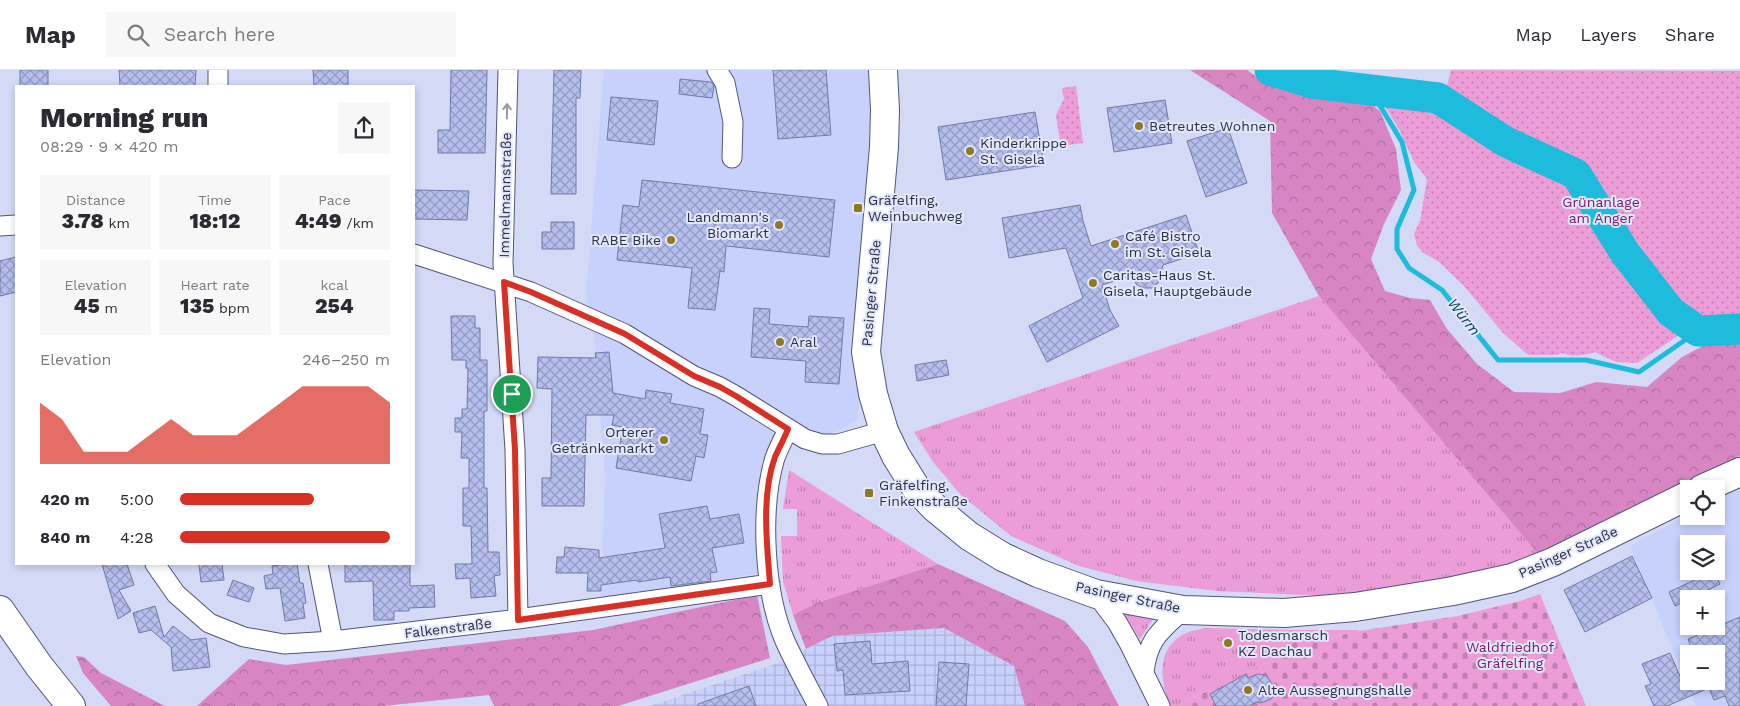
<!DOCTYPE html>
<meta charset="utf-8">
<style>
:root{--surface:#fff;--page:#f7f7f7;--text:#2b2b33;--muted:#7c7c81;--line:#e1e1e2;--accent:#d93025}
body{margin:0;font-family:"Work Sans",sans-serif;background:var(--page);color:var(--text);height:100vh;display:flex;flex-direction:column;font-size:19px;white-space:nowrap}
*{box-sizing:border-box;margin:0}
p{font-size:16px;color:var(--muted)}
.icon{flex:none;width:28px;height:28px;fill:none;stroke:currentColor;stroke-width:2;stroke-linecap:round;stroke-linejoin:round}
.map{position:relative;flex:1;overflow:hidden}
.sheet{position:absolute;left:15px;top:15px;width:400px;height:480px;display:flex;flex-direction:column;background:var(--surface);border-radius:0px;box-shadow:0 2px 8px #0003}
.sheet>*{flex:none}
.controls{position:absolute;left:1680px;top:410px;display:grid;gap:10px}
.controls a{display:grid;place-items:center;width:45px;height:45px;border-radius:0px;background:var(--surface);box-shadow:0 2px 8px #0003;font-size:25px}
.pin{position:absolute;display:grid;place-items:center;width:42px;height:42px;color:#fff;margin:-21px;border:2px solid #fff;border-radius:50%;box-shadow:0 1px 5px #0007}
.round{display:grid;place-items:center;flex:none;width:52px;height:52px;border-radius:0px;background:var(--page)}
.overview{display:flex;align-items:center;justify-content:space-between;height:85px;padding:0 25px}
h1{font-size:28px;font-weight:800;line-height:38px}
.figures{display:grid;grid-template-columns:repeat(3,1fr);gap:8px;height:85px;padding:5px 25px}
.figures div{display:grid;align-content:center;border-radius:0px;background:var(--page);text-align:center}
.figures b{font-size:21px;font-weight:800}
.figures small{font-size:14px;font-weight:400}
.figures p{font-size:14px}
.chart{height:140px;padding:10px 25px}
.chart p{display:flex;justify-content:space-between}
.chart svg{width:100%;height:90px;margin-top:5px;fill:var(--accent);opacity:.7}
ul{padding:0 25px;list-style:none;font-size:16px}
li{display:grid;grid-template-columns:80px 60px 1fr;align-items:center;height:38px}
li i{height:12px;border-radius:6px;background:var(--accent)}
header{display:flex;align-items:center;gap:30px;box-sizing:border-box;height:70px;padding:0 25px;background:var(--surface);border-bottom:1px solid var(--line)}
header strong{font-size:24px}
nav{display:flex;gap:28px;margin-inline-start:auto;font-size:18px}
.search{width:350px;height:45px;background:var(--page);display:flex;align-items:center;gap:12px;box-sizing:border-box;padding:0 18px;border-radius:0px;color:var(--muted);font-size:19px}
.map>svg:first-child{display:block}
</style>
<header>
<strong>Map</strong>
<div class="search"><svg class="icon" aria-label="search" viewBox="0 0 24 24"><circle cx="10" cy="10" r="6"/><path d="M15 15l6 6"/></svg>Search here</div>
<nav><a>Map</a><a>Layers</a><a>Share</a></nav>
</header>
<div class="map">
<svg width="1740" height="636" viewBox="0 0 1740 636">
<defs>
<pattern id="industrial-grid" width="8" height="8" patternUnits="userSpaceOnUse" patternTransform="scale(1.25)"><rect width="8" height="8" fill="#c8d0fc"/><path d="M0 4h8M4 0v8" fill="none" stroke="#acb3d9"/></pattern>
<pattern id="grass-tufts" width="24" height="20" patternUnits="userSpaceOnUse" patternTransform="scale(1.25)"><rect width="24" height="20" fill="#ec9dd7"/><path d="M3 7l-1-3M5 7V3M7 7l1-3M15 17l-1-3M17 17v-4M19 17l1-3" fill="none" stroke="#bf80b0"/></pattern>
<pattern id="forest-crowns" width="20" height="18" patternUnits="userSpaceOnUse" patternTransform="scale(1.25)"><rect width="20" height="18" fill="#d886c3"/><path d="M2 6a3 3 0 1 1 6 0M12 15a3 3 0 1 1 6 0" fill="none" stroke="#af6ea0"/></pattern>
<pattern id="cemetery-stones" width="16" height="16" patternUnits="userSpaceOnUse" patternTransform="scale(1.25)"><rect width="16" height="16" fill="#ec9dd7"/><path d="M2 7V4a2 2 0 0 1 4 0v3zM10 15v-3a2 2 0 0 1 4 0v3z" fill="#bf80b0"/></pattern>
<pattern id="park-dots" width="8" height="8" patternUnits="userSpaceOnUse" patternTransform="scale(1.25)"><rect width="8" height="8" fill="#ec9dd7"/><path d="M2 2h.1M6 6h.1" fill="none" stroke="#bf80b0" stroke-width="1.8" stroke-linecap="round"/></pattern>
<pattern id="building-cross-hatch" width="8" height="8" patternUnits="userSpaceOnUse" patternTransform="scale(1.25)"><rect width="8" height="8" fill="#b5beed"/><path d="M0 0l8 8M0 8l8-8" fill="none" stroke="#939bc2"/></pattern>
</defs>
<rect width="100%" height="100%" fill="#d4d9f6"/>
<path fill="#c8d0fc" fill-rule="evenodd" d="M 604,0 L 871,0 L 875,21 L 858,349 L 842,360 L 788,375 L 776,408 L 774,501 L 601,529 L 605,406 L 595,272 L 586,224 Z
M 1740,418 L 1740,636 L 1696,636 L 1630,476 L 1689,444 L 1689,446 L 1716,446 L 1716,429 ZM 1689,474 L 1716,474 L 1716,501 L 1689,501 ZM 1689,529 L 1716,529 L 1716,556 L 1689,556 ZM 1689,584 L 1716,584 L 1716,611 L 1689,611 Z"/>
<path fill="url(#industrial-grid)" d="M 944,558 L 1014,596 L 1025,636 L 650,636 L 781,592 L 832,566 Z"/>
<path fill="url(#grass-tufts)" d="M 1319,226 L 1538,484 L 1507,496 L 1450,509 L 1352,525 L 1301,525 L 1217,521 L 1136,511 L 1079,496 L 1011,466 L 961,425 L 933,392 L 914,362 Z
M 789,400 L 938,494 L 816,533 L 793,545 L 783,511 L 781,466 L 797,466 L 797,439 L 783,439 Z
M 1122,541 L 1155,546 L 1140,569 Z
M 1205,558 L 1296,560 L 1358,560 L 1359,561 L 1325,569 L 1298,568 L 1280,585 L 1215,622 L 1212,618 L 1175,636 L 1170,636 C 1161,611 1155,582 1182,565 C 1188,561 1198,560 1205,558 Z"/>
<path fill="url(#forest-crowns)" d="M 1190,0 L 1247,0 L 1260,9 L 1310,25 L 1359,25 L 1380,41 L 1396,79 L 1401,120 L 1384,154 L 1371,189 L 1385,221 L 1410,228 L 1430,230 L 1447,259 L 1477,294 L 1514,322 L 1560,323 L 1596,312 L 1647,317 L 1682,287 L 1716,269 L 1740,269 L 1740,386 L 1538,484 L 1319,226 L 1272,143 L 1270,51 Z
M 938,494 L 1065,551 L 1088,577 L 1119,636 L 1025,636 L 1014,596 L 944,558 L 832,566 L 806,579 L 793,545 L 816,533 Z
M 757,525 L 770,588 L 618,636 L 494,636 L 489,625 L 383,636 L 197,636 L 249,589 L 286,595 L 593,560 Z
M 76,586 L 84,587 L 101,603 L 165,636 L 111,636 L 83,603 Z"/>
<path fill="url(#cemetery-stones)" d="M 1540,524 L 1586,636 L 1175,636 L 1212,618 L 1215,621 L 1280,585 L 1297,568 L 1325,569 L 1359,561 L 1458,546 L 1520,531 Z"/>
<path fill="url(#park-dots)" d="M 1451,0 L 1740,1 L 1740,248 L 1705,248 L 1637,293 L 1616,292 L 1595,282 C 1583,286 1573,287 1562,283 L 1557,285 L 1528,285 L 1503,263 L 1464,216 L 1439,192 L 1422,182 L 1417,175 L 1414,164 L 1420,151 L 1427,109 L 1414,92 L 1400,61 L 1380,28 L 1385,25 L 1392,28 L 1436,39 L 1445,23 Z
M 1076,16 L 1083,73 L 1068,75 L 1060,71 L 1056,45 L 1064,29 L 1062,18 Z"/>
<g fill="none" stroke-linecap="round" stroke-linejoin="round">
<path stroke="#1dbbdc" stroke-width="5" d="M 1370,19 L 1402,72 L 1414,120 L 1397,159 L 1397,179 L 1409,198 L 1442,220 L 1498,290 L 1586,290 L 1639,302 L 1698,261"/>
<path stroke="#1dbbdc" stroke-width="31" d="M 1270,0 L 1312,13 L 1438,28 L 1506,72 L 1576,104 L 1625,183 L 1671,242 L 1698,261 L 1740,259"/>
</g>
<path fill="url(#building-cross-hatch)" stroke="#737aa5" d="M 20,0 L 48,0 L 48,16 L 20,16 Z
M 119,0 L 196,0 L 195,16 L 120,16 Z
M 313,0 L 348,0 L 348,16 L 314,16 Z
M 451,0 L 487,0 L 485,83 L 438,83 L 438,60 L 450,60 Z
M 554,0 L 581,0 L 580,28 L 576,28 L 576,124 L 551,124 Z
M 773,0 L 826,0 L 831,65 L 778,69 Z
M 680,9 L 711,12 L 714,16 L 712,28 L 679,24 Z
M 611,27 L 658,31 L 654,75 L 607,70 Z
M 1165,30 L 1172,73 L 1114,82 L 1107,38 Z
M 1035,42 L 1044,95 L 946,110 L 938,57 Z
M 1228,58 L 1247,113 L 1206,127 L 1187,71 Z
M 642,110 L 835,130 L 829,187 L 726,176 L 724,202 L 720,201 L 715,240 L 688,238 L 692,198 L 617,190 L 623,135 L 639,137 Z
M 414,120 L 469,121 L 467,150 L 414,149 Z
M 1080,135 L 1083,151 L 1091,176 L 1186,145 L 1199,183 L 1163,195 L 1159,212 L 1152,218 L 1143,218 L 1136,214 L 1133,205 L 1102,215 L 1110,240 L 1119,256 L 1047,292 L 1029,256 L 1083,228 L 1066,178 L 1009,188 L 1002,148 Z
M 551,152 L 574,152 L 574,179 L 542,179 L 542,162 L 551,162 Z
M 16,187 L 16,222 L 0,226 L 0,191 Z
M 754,238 L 770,239 L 769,254 L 808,257 L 809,246 L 844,248 L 839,314 L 805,312 L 806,291 L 751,287 Z
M 451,246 L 475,246 L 475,258 L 480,258 L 480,290 L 487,290 L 487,341 L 484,341 L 484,418 L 487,418 L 488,482 L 499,482 L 500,505 L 494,506 L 496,526 L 471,528 L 470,508 L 456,509 L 455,494 L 472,494 L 471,456 L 463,456 L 463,418 L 469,418 L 469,388 L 461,388 L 462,362 L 455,362 L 455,348 L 462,348 L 462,339 L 467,339 L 468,299 L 466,298 L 466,290 L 452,290 Z
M 609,282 L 613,323 L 645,329 L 646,320 L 672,324 L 670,333 L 704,339 L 700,364 L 708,365 L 704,388 L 696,386 L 691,411 L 616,398 L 623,357 L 612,355 L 614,345 L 586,345 L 584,436 L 542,436 L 542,408 L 551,408 L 552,319 L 537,318 L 538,287 L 596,288 L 595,283 Z
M 946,290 L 949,305 L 917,311 L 915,295 Z
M 707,436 L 710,449 L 739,444 L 744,473 L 712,478 L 717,502 L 710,503 L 711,511 L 671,516 L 670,507 L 638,512 L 637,510 L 601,515 L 601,521 L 587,521 L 588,503 L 556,503 L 557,487 L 564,487 L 565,477 L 599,480 L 599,488 L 665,478 L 659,444 Z
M 1632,486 L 1652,528 L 1585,562 L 1564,520 Z
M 102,494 L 127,494 L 134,515 L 119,520 L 131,541 L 118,549 Z
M 199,494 L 222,494 L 224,510 L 201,512 Z
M 288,494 L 297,494 L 300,513 L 303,513 L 306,533 L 303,534 L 305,548 L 285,551 L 280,518 L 266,519 L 264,506 L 273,504 L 272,496 Z
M 345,494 L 410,494 L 410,516 L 434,515 L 435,537 L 409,538 L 409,541 L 394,541 L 394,550 L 374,550 L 373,511 L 345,512 Z
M 1714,501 L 1720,514 L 1675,536 L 1669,522 Z
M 233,510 L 254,518 L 249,532 L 227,525 Z
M 155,536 L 164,567 L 173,556 L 191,570 L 206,568 L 210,597 L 173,601 L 171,577 L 151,560 L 139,563 L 133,543 Z
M 1740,547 L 1740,636 L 1729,636 L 1725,626 L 1714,630 L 1709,618 L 1667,636 L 1654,636 L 1645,616 L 1651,614 L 1642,594 L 1670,583 L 1682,611 L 1716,611 L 1716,584 L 1694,584 L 1688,569 Z
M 870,571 L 872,594 L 908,591 L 910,621 L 845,625 L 843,600 L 837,601 L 834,574 Z
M 939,592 L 969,594 L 966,636 L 936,636 Z
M 1246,604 L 1248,608 L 1258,604 L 1267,606 L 1277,622 L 1271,629 L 1261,633 L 1256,632 L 1249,636 L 1216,636 L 1210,624 Z
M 749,616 L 756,636 L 698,636 L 698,634 Z"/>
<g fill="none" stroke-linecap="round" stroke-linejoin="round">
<defs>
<path id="minor" d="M 218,0 L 218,16
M 508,0 L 503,193 L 515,380 L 518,549
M 717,0 L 725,13 L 733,52 L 732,88
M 0,156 L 16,155
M 414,184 L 531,222 L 625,264 L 694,306 L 720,317 L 736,326 L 805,369 L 822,374 L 838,374 L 884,361
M 788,359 C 784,369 777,380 774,391 C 760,442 764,522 785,571 C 795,593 807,615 818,636
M 155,494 L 176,524 L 209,553 L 244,567 L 284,574 L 333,571 L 518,549 L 770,514
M 318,494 L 333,571
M 1096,524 L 1117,552 L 1129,573 L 1160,636
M 1144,602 C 1148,569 1160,561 1183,540"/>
<path id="secondary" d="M 883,0 L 885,40 L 884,77 L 866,282 L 873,324 L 884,361 L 896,386 L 916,418 L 935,438 L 969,466 L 1003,487 L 1038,503 L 1096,524 L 1183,540 L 1284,543 L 1355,537 L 1453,521 L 1512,508 L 1553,492 L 1689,425
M 1702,419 L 1740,402
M 0,540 L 39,596 L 71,636"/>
</defs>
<use href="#minor" stroke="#4f557e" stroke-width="21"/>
<use href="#secondary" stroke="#4f557e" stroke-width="30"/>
<use href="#minor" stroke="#fff" stroke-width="19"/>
<use href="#secondary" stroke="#fff" stroke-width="28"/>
</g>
<defs><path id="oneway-shaft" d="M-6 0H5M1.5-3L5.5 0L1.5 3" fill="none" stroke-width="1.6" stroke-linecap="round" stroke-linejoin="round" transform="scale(1.25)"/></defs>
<use stroke="#9697a0" href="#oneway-shaft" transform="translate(507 41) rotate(-89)"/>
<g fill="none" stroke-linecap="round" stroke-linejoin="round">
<defs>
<path id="route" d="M 504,212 L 531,222 L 625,264 L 694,306 L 720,317 L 736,326 L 788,359 C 784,369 779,378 775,387 C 761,425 767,475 770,514 L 518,550 L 515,380 Z"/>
</defs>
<use href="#route" stroke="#fff" stroke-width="10"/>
<use href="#route" stroke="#d93025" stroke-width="6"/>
</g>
<g fill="#8d7a20" stroke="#e3e7fb" stroke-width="2">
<circle cx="1139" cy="56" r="5"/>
<circle cx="970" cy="81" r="5"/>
<rect x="853" y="133" width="10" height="10" rx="2.5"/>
<circle cx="779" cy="155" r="5"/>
<circle cx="671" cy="170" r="5"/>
<circle cx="1115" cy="174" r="5"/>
<circle cx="1093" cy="213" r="5"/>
<circle cx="780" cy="272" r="5"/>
<circle cx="664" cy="370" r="5"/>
<rect x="864" y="418" width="10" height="10" rx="2.5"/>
<circle cx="1228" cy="573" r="5"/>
<circle cx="1248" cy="620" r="5"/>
</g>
<g text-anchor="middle" stroke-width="4" stroke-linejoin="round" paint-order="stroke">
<g font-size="14" fill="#2c2f42" stroke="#e3e7fb" text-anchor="start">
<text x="1149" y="61">Betreutes Wohnen</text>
<text x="980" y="78">Kinderkrippe<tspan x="980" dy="16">St. Gisela</tspan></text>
<text x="868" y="135">Gräfelfing,<tspan x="868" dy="16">Weinbuchweg</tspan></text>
<text x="769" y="152" text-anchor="end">Landmann's<tspan x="769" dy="16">Biomarkt</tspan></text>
<text x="1125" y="171">Café Bistro<tspan x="1125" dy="16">im St. Gisela</tspan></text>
<text x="661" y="175" text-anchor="end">RABE Bike</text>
<text x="1103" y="210">Caritas-Haus St.<tspan x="1103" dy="16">Gisela, Hauptgebäude</tspan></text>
<text x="790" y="277">Aral</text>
<text x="654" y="367" text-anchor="end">Orterer<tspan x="654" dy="16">Getränkemarkt</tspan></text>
<text x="879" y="420">Gräfelfing,<tspan x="879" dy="16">Finkenstraße</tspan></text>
<text x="1238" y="570">Todesmarsch<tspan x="1238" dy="16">KZ Dachau</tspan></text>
<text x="1258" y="625">Alte Aussegnungshalle</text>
</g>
<g font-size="14" fill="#2c2f42" stroke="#e3e7fb">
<text transform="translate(505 125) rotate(-89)" y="5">Immelmannstraße</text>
<text transform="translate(871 223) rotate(-85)" y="5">Pasinger Straße</text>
<text transform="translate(1568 482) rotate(-24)" y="5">Pasinger Straße</text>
<text transform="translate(1128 527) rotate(12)" y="5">Pasinger Straße</text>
<text transform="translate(448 558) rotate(-7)" y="5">Falkenstraße</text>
</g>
<g font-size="14" fill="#791868" stroke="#e3e7fb">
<text x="1601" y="137">Grünanlage<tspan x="1601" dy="16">am Anger</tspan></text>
<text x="1510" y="582">Waldfriedhof<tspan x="1510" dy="16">Gräfelfing</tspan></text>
</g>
<g font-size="15" font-style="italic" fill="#004250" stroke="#e3e7fb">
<text transform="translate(1464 247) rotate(52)" y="5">Würm</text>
</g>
</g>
</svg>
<div class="controls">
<a><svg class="icon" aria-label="locate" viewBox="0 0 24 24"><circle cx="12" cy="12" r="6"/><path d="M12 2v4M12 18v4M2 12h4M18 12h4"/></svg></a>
<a><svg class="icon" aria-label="layers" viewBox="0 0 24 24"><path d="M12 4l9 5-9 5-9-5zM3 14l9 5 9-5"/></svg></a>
<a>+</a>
<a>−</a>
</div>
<div class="pin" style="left:512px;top:324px;background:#1e9e55"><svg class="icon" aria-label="arrive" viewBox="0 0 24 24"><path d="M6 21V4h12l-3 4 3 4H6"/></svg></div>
<section class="sheet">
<div class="overview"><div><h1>Morning run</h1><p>08:29 · 9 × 420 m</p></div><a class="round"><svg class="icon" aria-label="share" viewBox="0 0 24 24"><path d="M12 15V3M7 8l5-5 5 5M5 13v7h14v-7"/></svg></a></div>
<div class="figures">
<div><p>Distance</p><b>3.78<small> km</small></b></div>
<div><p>Time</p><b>18:12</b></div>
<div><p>Pace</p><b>4:49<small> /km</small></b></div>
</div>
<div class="figures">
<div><p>Elevation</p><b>45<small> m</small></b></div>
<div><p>Heart rate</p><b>135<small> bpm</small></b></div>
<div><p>kcal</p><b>254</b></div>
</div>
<div class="chart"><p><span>Elevation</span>246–250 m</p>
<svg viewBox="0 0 160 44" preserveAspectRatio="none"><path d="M0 44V14L10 22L20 38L30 38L40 38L50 30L60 22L70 30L80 30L90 30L100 22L110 14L120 6L130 6L140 6L150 6L160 14V44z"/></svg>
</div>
<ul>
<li><b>420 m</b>5:00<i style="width:64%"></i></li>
<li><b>840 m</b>4:28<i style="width:100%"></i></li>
</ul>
</section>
</div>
